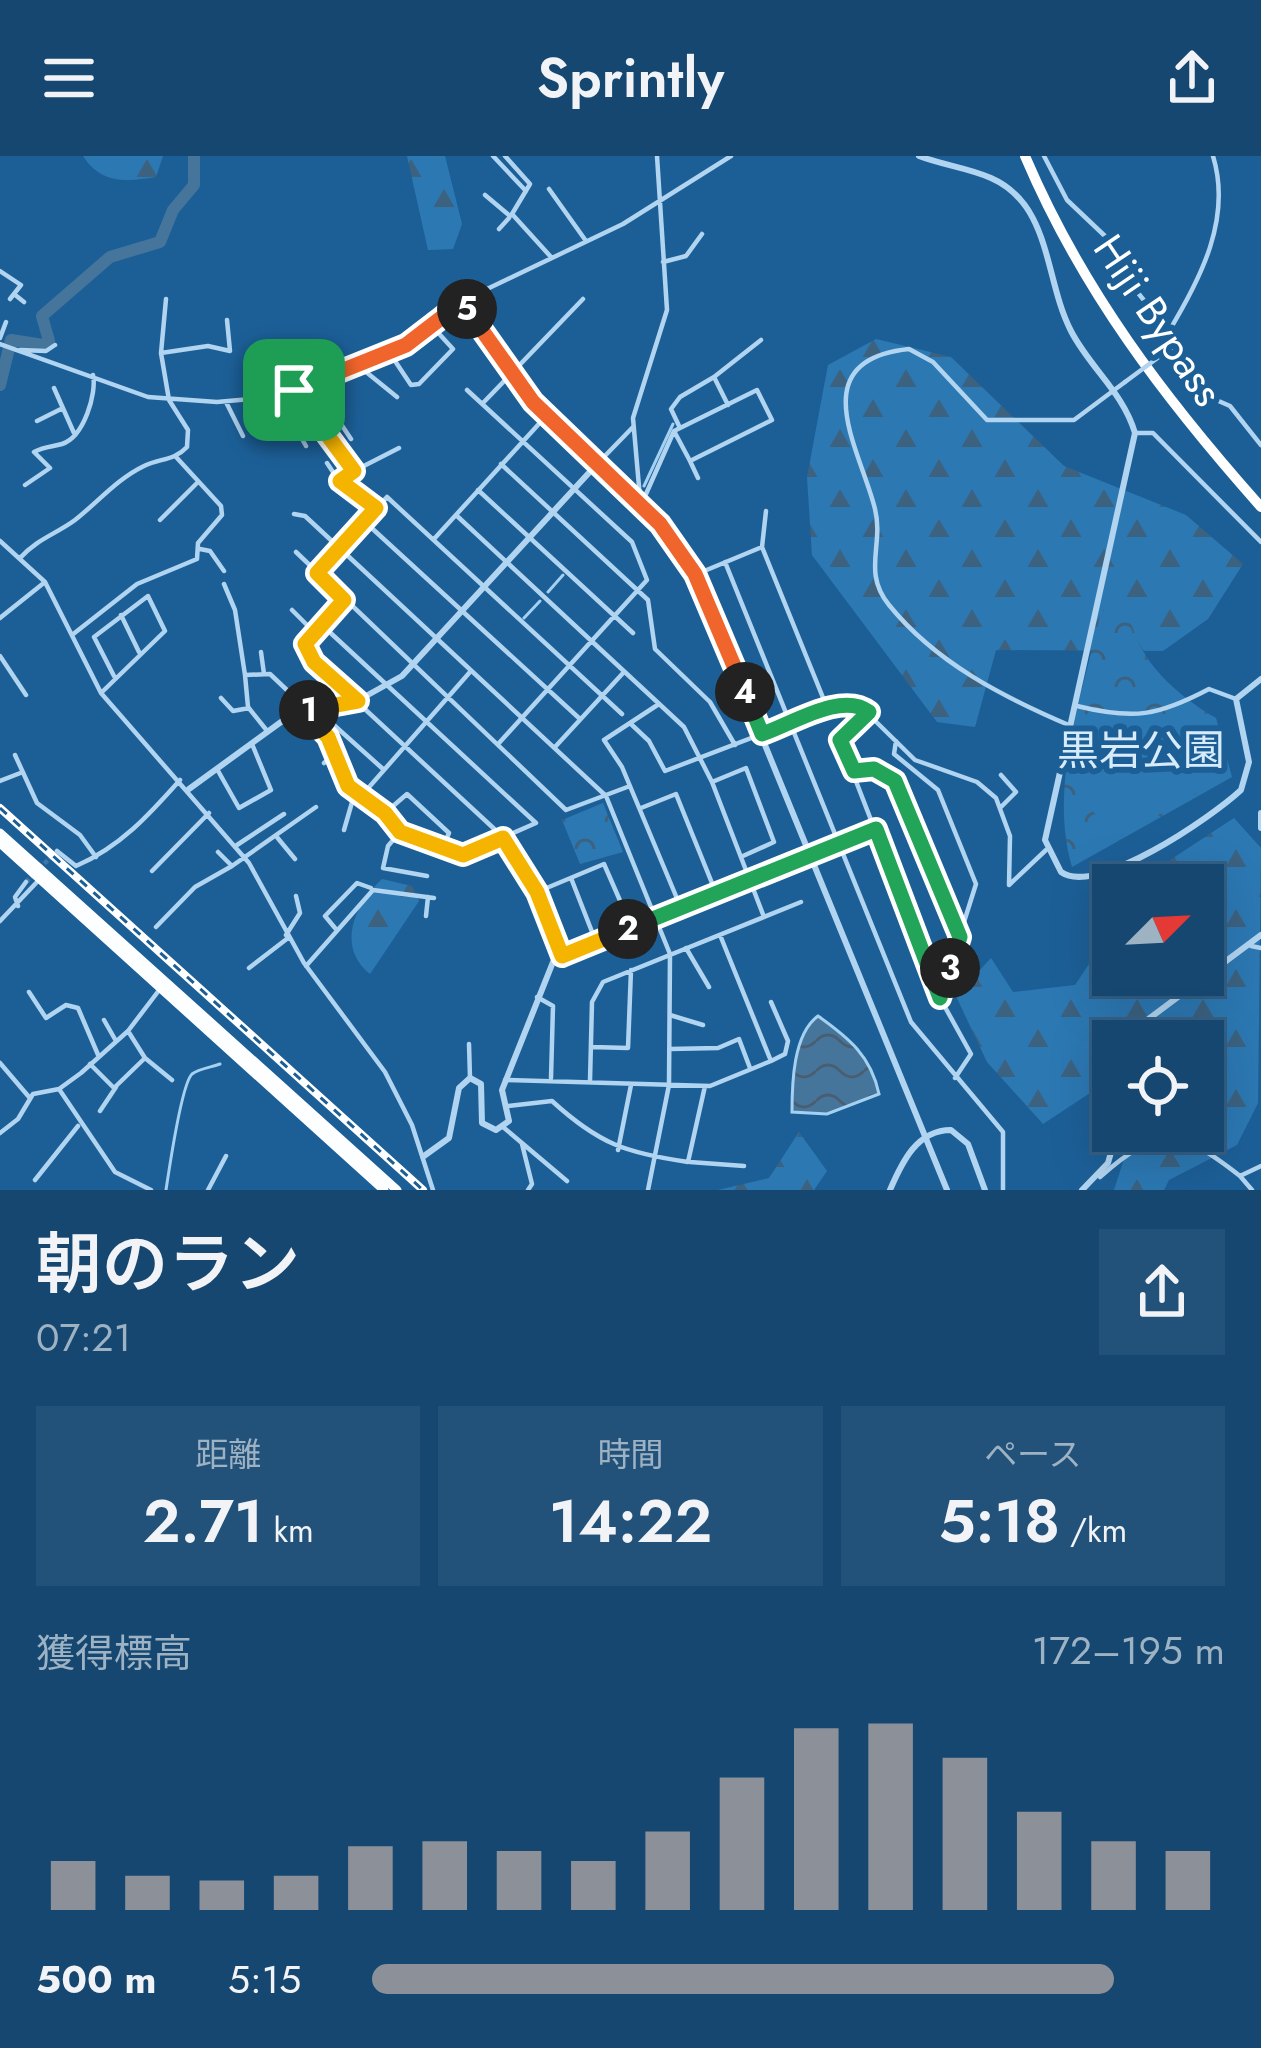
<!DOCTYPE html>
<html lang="ja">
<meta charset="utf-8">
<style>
:root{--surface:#154771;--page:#225179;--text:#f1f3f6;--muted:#9db2c3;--line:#345f84;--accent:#8c9099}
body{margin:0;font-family:Jost,"Noto Sans JP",sans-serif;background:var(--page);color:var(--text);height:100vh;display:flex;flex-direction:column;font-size:45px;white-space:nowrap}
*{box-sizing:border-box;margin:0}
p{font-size:39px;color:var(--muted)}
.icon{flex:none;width:66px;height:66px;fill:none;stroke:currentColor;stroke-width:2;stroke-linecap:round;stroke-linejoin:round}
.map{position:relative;height:1034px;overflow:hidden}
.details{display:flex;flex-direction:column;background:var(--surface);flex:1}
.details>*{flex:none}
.needle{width:78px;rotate:66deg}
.buttons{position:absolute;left:1092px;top:708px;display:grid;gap:24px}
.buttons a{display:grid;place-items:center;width:132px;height:132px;border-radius:0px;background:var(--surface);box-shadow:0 12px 48px #0002,0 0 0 3px var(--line);font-size:60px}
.pin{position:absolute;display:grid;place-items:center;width:102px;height:102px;color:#fff;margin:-51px;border-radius:24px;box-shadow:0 6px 18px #0006}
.km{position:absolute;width:60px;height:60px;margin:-30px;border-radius:50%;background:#222;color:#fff;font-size:33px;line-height:60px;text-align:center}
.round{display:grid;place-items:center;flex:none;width:126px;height:126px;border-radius:0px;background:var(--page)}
.head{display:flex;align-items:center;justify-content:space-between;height:204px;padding:0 36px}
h1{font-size:66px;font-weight:600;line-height:90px}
.stats{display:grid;grid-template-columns:repeat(3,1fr);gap:18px;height:204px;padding:12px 36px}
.stats div{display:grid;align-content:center;border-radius:0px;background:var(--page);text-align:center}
.stats b{font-size:60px;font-weight:600}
.stats small{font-size:33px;font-weight:400}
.stats p{font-size:33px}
.chart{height:336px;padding:24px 36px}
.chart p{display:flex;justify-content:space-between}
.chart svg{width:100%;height:216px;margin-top:12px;stroke:var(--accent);stroke-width:6}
ul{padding:0 36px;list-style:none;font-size:39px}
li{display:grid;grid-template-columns:192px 144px 1fr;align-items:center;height:90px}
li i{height:30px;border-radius:15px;background:var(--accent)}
header{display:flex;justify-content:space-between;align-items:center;height:156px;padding:0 36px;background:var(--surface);font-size:54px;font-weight:600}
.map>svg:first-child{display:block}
</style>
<header><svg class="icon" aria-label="menu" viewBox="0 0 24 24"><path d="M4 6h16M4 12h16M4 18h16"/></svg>Sprintly<svg class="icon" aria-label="share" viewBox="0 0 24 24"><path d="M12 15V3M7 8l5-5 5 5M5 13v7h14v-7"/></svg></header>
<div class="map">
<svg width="1261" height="1034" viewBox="0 0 1261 1034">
<defs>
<pattern id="forest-firs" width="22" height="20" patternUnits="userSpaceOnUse" patternTransform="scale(3)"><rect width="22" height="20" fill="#2c78b3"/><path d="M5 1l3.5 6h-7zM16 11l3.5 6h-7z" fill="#3c6280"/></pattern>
<pattern id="park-crowns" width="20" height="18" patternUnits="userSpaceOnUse" patternTransform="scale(3)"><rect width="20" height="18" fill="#2c78b3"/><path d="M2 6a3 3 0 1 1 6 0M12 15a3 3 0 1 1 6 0" fill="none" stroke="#3c6280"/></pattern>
<pattern id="water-waves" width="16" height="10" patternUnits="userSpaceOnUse" patternTransform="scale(3)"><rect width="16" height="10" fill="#46759c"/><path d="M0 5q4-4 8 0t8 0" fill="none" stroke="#495e70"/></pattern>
</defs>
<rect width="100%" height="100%" fill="#1c5f97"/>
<path fill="url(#forest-firs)" d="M 83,0 L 163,0 L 156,21 C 126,26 101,28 83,0 Z
M 407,0 L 445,0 L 462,68 L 453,93 L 428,94 Z
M 876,183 L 951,201 L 1064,310 L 1186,359 L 1243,408 L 1208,463 L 1163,495 L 996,494 L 975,571 L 937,566 L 812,399 L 807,321 L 828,209 Z
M 1234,662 L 1261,692 L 1258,947 L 1237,989 L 1169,1024 L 1164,1034 L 1114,1034 L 1133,975 L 1203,975 L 1203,885 L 1113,885 L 1113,956 L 1090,937 L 1043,968 L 987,906 L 956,840 L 991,802 L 1013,836 L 1075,829 L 1097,796 L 1100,756 L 1113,745 L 1113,819 L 1203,819 L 1203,729 L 1132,729 Z
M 382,723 L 412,730 L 419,745 L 370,818 C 335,790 356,747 382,723 Z
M 799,976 L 827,1015 L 814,1034 L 718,1034 L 769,1022 Z"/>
<path fill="url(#park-crowns)" d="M 1117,448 C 1131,459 1132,473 1140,489 C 1153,518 1189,547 1216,562 L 1232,621 L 1072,711 C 1048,629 1083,538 1101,456 Z
M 603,647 L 623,696 L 580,708 L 562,664 Z"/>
<path fill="#2c78b3" d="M 1187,548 L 1228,619 L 1111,686 L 1082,636 L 1087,609 Z"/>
<path fill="url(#water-waves)" stroke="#a4d0f2" stroke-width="3" d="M 818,860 C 849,882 871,900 879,938 L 827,958 L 792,956 C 792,928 793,878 818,860 Z"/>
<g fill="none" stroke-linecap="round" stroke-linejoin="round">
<path stroke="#a4d0f2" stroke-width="3" d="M 644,330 L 673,268
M 548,436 L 563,419
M 524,462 L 540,445
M 166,1034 C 169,1015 181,929 192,918 C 198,913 212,911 220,908"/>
<path stroke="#46759c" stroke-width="12" d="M 0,229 L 11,184 L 43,189 L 49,185 L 42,160 L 110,101 L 160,86 L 173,54 L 194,29 L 194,0"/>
<path stroke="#3e77a7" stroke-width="4.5" stroke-dasharray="4.5 2" stroke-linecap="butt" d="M 26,726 L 56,696"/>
<path stroke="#b1d4f0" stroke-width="4.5" d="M 493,0 L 526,35
M 505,0 L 530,28 L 512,58 L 551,101
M 1044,0 L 1067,44 L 1106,81 L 1125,121 L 1169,175
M 549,33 L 586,85
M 485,39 L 510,60
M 499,73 L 509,62
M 663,106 L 686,100 L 702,78
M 0,115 L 21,129 L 10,143
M 14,138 L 24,146
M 0,182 L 6,166
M 1178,186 L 1205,239 L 1230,250 L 1261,289
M 0,188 L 148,241 L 217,246 L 273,241 L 407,189 L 462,145 L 623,68 L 731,0
M 318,188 L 335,216
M 1171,192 L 1178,186 L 1169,175 C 1201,122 1232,62 1213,0
M 20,194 L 46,195 L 55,189
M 389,196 L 411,229 L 419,228 L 453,193 L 431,169
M 161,197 L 166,143
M 355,207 L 397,241
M 714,221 L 761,184
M 313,226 L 351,283
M 54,232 L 74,277
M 294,234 L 354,315 L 339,325
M 467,234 L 632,386 L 647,424 L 499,587
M 277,239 L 306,290
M 226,246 L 243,280
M 482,248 L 583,143
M 37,265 L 63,252
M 680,272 L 671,253 L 680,241 L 714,221 L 728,249
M 1135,277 L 1153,277 L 1261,386
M 600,305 L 633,271
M 690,305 L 698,322
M 327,307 L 339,325 L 377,352
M 501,308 L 648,444 L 655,493 L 710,546 L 735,589
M 354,315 L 399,292
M 25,329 L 50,312 L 34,296 C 45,290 52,291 62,288 C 84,281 97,237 93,219
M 478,334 L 633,477
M 640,342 L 633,262 L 667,154 L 657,0
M 642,347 L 674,275 L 757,234 L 772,264 L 690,305 L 674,275
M 294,358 L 305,360 L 606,640 L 670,798 L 669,929 L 648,1034
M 456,359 L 684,571 L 712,626 L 764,761
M 160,364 L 196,328
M 364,365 L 580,563
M 434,383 L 547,259
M 0,385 L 45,426 L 101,537 L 249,707 L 304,807 L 385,916 L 412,969 L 433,1034
M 762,391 L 766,355
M 200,393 L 210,395 L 224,415
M 296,396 L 566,654 L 630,630
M 20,402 C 37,383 56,378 75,364 C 98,346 117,323 144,310 C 160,302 174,305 187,291 L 188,274 L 169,244 L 161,197 L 208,190 L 230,195 L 227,164
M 725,406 L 911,866 L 1003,976 L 1003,1034
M 317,417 L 387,341 L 622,558
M 697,418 L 762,391 L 828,554
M 224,428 L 235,454 L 245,519 L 270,518 L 309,555
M 344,444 L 305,488 L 314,506 L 503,681 L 537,736 L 562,800
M 292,454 L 315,477
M 121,459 L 139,496
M 0,462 L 45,426
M 72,479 L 137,428 L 197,403 L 198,387 L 222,359 L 221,350 L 177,302
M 261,496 L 264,518
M 0,500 L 26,539
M 245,519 L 248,551 L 268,576
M 101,537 L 165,475 L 148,440 L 94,481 L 114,520
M 221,542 L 233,555 L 249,552
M 659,548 L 604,584 L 622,611 L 681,752
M 1077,550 C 1134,564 1158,560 1209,533 L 1236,543
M 316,553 L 383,613
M 304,556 L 328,581 L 348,630 L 400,676 L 463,699 L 536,667 L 322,469
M 869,556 L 840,584 L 940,842 L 971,898 L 955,922
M 632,569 L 649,585 L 665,615 L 843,547 L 858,548 L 915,604 L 977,626 L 996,642 L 1010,680 L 1009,729 L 1046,694
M 1071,570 C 1003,541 936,507 889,449 C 862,416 884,389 875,353 C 861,295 801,204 909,193 L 933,206 L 987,264 L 1074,264 L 1125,226
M 896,585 L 894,598 L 938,634 L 976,728 L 940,842
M 555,591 L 624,516
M 15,599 L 37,647 L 80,679 L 96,701
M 324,607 L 337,596
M 217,613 L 239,652 L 271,634 L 252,588
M 854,615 L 874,613 L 895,625 L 958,778
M 0,625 L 23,616
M 712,626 L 746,612 L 774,686 L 743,700
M 363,638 L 470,516
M 641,652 L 676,638 L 716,737
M 1000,652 L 1016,636 L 1001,619
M 385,657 L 407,638 L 449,677 L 443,691
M 344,674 L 355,636
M 400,676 L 388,690 L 383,712 L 427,720
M 276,680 L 295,703
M 237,689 L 284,658
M 57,695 L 76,710 C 120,691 149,659 180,624
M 218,696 L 232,710 L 316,651
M 812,700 L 876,673
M 152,715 L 209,657
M 571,722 L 596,786
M 537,736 L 604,708 L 632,772
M 18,750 L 15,741 L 26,726
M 426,760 L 428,741
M 0,765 L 37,726
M 156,771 L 195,731 L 232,710
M 335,772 L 325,760 L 357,727 L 371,732
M 286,779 L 300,757 L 296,740
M 1251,790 L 1261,792
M 686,792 L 709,831
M 306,810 L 373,734 L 434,742
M 249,812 L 288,782
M 29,836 L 46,862 L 66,849 L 78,852 L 99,901
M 537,841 L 553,850 L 551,922
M 771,846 L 788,885 L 785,898 L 771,905
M 670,859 L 703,869
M 104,864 L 116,885
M 128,875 L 145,902 L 172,924
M 469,888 L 470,922
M 592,891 L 628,892 L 631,814
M 670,893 L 718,892 L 739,883 L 750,912
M 0,907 L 29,941
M 90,908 L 114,932 L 145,902
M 505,924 L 710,930 L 771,905 L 720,779
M 590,925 L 592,846 L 603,826 L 801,746
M 59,933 L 115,1016 L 151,1034
M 508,950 L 552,945 C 599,988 626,997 688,1006 L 705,930
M 100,955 L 116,931
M 503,971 L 567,1025
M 0,977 L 18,963 L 33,938 L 59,933 L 81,917 L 128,875 L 160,833
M 522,988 L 532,1028 L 528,1034
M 618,994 L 631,929
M 690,1006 L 744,1010
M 1100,1021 C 1159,969 1180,973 1240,1020
M 35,1024 L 78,970
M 208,1034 L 226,1000
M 1252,1034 L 1240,1020 L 1261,1010"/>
<path stroke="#b1d4f0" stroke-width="6" d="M 919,0 C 942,9 969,12 991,22 C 1052,49 1044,123 1071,175 C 1090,212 1123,236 1135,277 L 1045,684 L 1061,716 C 1096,741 1212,661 1241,634 L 1249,606 L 1236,543 L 1261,523
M 462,145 L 533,246 L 640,344 L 695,418 L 947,1034
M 189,633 L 281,566 L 357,545 L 402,520 L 598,307
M 1261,657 L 1261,672
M 1119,885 L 1261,779
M 1113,896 L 1113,937
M 424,1000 L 449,982 L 459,932 L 470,922 L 481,928 L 482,967 L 496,974 L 509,965 L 502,934 L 553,806 L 812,700
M 890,1034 C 902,1006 917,974 951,974 L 968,988 L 985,1034
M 1082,1034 L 1108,1007 L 1117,975"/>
<path stroke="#fcfeff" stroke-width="9" d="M 0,677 L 397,1034
M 0,687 L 384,1034"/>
<path stroke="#fff" stroke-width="10" d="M 1025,0 C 1082,134 1165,243 1261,351"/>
<defs>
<path id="rail" d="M 0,652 L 423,1034"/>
</defs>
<use href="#rail" stroke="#fff" stroke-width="8"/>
<use href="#rail" stroke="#1c5f97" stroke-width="3" stroke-dasharray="9" stroke-linecap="butt"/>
<path stroke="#b1d4f0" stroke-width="4.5" d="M 1125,226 L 1171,192"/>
</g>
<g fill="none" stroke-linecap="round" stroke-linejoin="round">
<defs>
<path id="split-1" d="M 294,234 L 354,315 L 340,325 L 376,352 L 317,417 L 344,444 L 305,488 L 314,506 L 358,545 L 309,554"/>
<path id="split-2" d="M 309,554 L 304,556 L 328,581 L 348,630 L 385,657 L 400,676 L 463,699 L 503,682 L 537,736 L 562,800 L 628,773"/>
<path id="split-3" d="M 628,773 L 876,673 L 940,842 L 950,812"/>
<path id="split-4" d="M 745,536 L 762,578 C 792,568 842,535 869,556 L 840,584 L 854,615 L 874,613 L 895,625 L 960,781 L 950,812"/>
<path id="split-5" d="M 467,153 L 533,246 L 660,368 L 695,418 L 745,536"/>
<path id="split-6" d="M 294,234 L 406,189 L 462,146 L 467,153"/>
</defs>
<use href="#split-1" stroke="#fff" stroke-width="24"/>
<use href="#split-2" stroke="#fff" stroke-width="24"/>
<use href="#split-3" stroke="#fff" stroke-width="24"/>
<use href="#split-4" stroke="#fff" stroke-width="24"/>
<use href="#split-5" stroke="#fff" stroke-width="24"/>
<use href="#split-6" stroke="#fff" stroke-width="24"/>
<use href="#split-1" stroke="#f5b400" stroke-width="15"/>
<use href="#split-2" stroke="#f5b400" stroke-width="15"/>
<use href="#split-3" stroke="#22a559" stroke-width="15"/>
<use href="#split-4" stroke="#22a559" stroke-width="15"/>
<use href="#split-5" stroke="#f0652b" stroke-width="15"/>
<use href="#split-6" stroke="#f0652b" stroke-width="15"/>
</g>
<g text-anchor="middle" stroke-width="12" stroke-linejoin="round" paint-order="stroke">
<g font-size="42" fill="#fff" stroke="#1c5f97">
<text transform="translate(1159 164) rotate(56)" y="15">Hiji Bypass</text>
</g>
<g font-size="42" fill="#d7ebfb" stroke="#1c5f97">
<text x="1141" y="609">黒岩公園</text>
</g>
</g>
</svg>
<div class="buttons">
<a><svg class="needle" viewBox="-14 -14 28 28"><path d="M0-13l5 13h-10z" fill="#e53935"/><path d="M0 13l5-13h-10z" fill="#9db2c3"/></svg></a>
<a><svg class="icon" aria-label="locate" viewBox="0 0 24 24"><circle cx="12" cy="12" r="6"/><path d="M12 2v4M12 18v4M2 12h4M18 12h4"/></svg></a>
</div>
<div class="pin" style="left:294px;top:234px;background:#1e9e55"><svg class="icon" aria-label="arrive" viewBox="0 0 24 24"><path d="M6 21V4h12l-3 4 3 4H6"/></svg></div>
<b class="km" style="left:309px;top:554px">1</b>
<b class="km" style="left:628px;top:773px">2</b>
<b class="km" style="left:950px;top:812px">3</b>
<b class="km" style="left:745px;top:536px">4</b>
<b class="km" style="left:467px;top:153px">5</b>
</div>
<section class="details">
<div class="head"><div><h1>朝のラン</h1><p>07:21</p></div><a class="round"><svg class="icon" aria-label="share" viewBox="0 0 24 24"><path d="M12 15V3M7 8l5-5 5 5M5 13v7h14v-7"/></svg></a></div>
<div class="stats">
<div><p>距離</p><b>2.71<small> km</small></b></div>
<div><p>時間</p><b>14:22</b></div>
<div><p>ペース</p><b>5:18<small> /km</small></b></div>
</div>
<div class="chart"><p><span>獲得標高</span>172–195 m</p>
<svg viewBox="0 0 160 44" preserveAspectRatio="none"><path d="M5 44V34M15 44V37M25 44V38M35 44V37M45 44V31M55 44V30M65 44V32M75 44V34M85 44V28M95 44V17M105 44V7M115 44V6M125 44V13M135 44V24M145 44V30M155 44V32"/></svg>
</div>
<ul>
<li><b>500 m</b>5:15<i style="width:87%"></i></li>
</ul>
</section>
